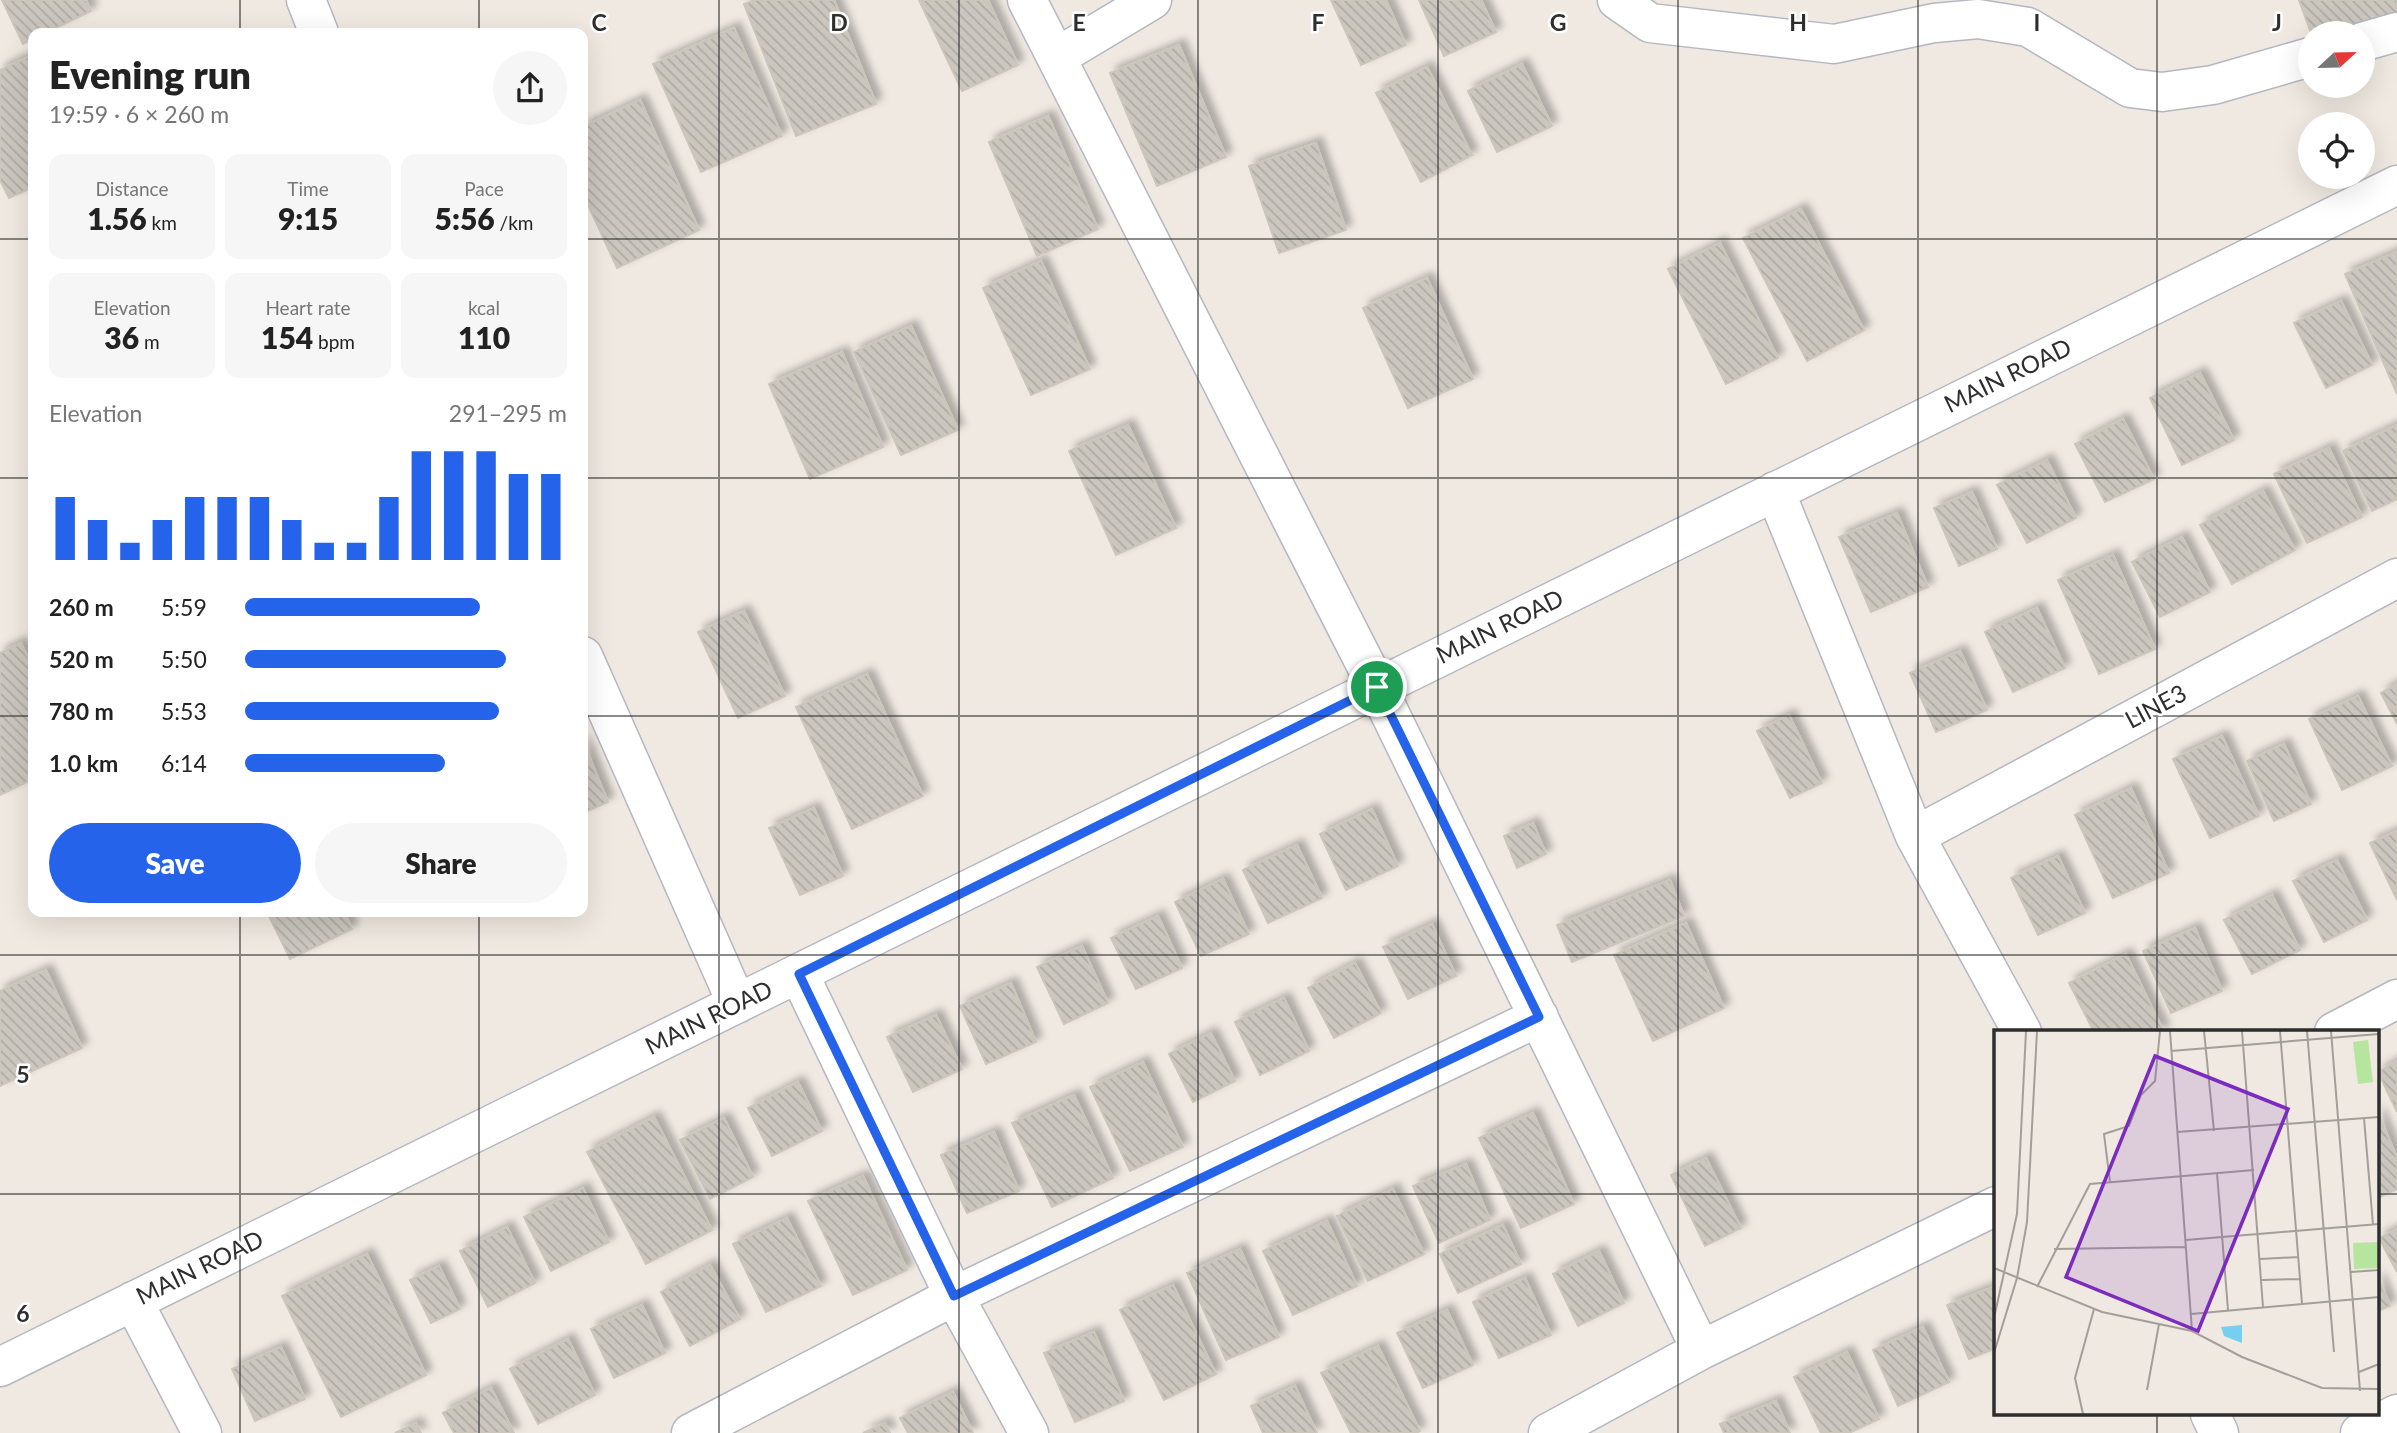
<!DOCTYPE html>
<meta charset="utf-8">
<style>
:root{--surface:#fff;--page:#f6f6f6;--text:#222;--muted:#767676;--accent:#2563eb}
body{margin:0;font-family:Lato,sans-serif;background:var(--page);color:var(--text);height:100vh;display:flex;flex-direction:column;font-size:26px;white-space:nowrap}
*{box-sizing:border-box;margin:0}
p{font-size:23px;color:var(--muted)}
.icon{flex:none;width:38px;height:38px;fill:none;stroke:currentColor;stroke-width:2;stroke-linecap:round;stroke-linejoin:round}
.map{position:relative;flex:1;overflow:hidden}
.sheet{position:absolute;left:28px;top:28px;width:560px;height:889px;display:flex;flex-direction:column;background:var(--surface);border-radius:14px;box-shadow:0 7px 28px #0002}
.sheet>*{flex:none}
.needle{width:46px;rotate:68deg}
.fabs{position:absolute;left:2298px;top:21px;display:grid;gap:14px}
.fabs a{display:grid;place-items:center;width:77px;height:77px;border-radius:50%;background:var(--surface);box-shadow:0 7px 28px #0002;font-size:35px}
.pin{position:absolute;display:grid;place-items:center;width:60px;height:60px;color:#fff;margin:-30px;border:4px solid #fff;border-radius:50%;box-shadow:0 2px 7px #0007}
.round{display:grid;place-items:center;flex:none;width:74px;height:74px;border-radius:37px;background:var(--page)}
.summary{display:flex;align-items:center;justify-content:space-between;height:119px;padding:0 21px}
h1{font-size:38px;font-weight:800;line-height:52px}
.stats{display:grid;grid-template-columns:repeat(3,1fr);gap:10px;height:119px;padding:7px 21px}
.stats div{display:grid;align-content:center;border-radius:14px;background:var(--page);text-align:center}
.stats b{font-size:30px;font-weight:800}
.stats small{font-size:19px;font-weight:400}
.stats p{font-size:19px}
.chart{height:196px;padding:14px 21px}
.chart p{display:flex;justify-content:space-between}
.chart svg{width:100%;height:126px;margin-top:7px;stroke:var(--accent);stroke-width:6}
.primary-button{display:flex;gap:14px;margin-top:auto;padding:14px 21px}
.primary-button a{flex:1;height:80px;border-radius:42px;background:var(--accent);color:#fff;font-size:28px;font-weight:800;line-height:80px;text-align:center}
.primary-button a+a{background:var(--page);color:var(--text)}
ul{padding:0 21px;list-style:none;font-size:23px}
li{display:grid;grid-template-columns:112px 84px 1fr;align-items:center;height:52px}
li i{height:18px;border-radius:9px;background:var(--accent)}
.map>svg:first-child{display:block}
</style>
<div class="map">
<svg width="2397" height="1433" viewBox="0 0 2397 1433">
<defs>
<pattern id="building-back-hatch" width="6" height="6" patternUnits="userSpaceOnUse" patternTransform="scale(1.75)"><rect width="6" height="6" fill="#cbc7bf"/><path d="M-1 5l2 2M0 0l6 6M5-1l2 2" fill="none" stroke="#afaba4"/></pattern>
<filter id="shadow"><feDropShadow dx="6" dy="-6" stdDeviation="3.5" flood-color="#0004"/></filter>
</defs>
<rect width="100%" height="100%" fill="#efe9e1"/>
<path fill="url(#building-back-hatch)" stroke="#cbc5ba" stroke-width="2" filter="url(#shadow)" d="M 2,0 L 86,0 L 91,11 L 45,33 L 33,33 L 33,39 L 23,44 Z
M 755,0 L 834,0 L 876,104 L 796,136 L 744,4 Z
M 919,0 L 988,0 L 1018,65 L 962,91 Z
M 1331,0 L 1386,0 L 1406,45 L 1361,65 Z
M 1419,0 L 1481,0 L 1496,32 L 1444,56 Z
M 2299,0 L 2397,0 L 2397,17 L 2354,33 L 2311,33 Z
M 734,28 L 782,136 L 701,172 L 653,64 Z
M 1179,45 L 1226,157 L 1157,186 L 1110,73 Z
M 33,55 L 33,187 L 9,198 L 0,180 L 0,70 Z
M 1522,64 L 1552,126 L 1497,152 L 1468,91 Z
M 1427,67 L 1472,155 L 1421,182 L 1376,93 Z
M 640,100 L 699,230 L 617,268 L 583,194 L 583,127 Z
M 1048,116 L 1098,229 L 1037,256 L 989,142 Z
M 1316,143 L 1346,230 L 1279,253 L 1249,166 Z
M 1801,209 L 1864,330 L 1807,361 L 1743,238 Z
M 1720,243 L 1778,358 L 1726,384 L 1668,269 Z
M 2397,252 L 2397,394 L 2345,274 Z
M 1041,261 L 1090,369 L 1031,395 L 983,288 Z
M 1427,278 L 1473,379 L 1408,408 L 1363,308 Z
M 2341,301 L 2372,365 L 2326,388 L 2294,323 Z
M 911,326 L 958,430 L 901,455 L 854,352 Z
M 842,352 L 883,447 L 810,479 L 769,384 Z
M 2200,373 L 2234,440 L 2182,465 L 2150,398 Z
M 2123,419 L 2154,479 L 2105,502 L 2075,444 Z
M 1128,425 L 1176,528 L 1116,555 L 1069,451 Z
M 2397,425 L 2397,499 L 2372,511 L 2343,451 Z
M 2329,448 L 2362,517 L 2307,543 L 2274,474 Z
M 2047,460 L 2076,518 L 2027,543 L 1997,485 Z
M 2263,491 L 2295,550 L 2232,584 L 2200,525 Z
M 1972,492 L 1997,549 L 1959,566 L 1934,508 Z
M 1897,513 L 1928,587 L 1871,612 L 1839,537 Z
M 2182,537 L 2210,592 L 2160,617 L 2132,562 Z
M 2113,555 L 2155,649 L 2099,674 L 2058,580 Z
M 2037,608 L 2065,668 L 2013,692 L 1985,632 Z
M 744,611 L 785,696 L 738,718 L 698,632 Z
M 21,643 L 33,668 L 33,779 L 0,795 L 0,653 Z
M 1960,651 L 1987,710 L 1936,732 L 1910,673 Z
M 867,674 L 923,796 L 852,829 L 796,707 Z
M 2397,684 L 2397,724 L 2381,693 Z
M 2358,696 L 2392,766 L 2342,790 L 2309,719 Z
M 1789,715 L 1822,783 L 1790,798 L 1757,731 Z
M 2222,736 L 2259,816 L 2210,838 L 2173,759 Z
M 583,742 L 608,802 L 583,813 Z
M 2284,744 L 2311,804 L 2274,821 L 2247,761 Z
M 2131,788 L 2169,873 L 2113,898 L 2075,815 Z
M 814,808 L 843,876 L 800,895 L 769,828 Z
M 1372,809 L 1398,866 L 1346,890 L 1320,834 Z
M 1533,823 L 1546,854 L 1517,868 L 1504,836 Z
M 2397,831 L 2397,900 L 2370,843 Z
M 1297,845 L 1322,898 L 1268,923 L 1243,870 Z
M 2058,856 L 2085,913 L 2038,935 L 2011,878 Z
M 2337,860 L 2367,920 L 2324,942 L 2293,881 Z
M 1223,879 L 1249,934 L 1201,956 L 1175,902 Z
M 1670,880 L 1684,916 L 1572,962 L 1557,925 Z
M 2272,895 L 2300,950 L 2252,974 L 2224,920 Z
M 267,912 L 344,912 L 352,929 L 290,959 Z
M 1158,916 L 1182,968 L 1136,989 L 1111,938 Z
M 1686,923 L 1724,1008 L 1653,1041 L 1614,955 Z
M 1432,924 L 1456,976 L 1408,999 L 1383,947 Z
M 2195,928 L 2222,991 L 2171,1013 L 2143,951 Z
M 1082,946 L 1108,1003 L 1064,1024 L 1037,967 Z
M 2126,954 L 2164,1032 L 2094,1032 L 2069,983 Z
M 1355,963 L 1381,1013 L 1334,1038 L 1308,988 Z
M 46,970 L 82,1048 L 0,1086 L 0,991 Z
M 1011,983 L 1036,1042 L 986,1064 L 960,1006 Z
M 1284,998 L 1309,1051 L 1260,1075 L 1235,1022 Z
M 936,1015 L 962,1069 L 913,1092 L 887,1037 Z
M 1211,1033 L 1235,1081 L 1193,1102 L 1169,1054 Z
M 2397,1061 L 2397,1112 L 2378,1072 Z
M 1143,1062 L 1183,1147 L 1130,1171 L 1090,1087 Z
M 798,1082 L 822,1131 L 772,1156 L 748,1108 Z
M 1074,1095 L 1113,1178 L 1052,1207 L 1012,1123 Z
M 1533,1113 L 1574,1204 L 1521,1228 L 1479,1138 Z
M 2378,1113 L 2397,1158 L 2397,1189 L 2378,1198 Z
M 654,1117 L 712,1230 L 646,1264 L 587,1152 Z
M 724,1118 L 753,1177 L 710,1199 L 680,1140 Z
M 994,1132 L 1019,1191 L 967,1213 L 941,1155 Z
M 1706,1158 L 1741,1228 L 1705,1246 L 1671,1175 Z
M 1466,1164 L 1490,1220 L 1439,1243 L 1413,1186 Z
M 863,1176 L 907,1270 L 853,1295 L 808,1201 Z
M 583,1188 L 609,1242 L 551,1271 L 524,1217 Z
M 1393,1189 L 1424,1254 L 1368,1281 L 1337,1216 Z
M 787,1218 L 821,1286 L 766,1312 L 733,1244 Z
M 1327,1221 L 1357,1286 L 1293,1315 L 1263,1251 Z
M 1503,1225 L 1521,1264 L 1458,1293 L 1440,1254 Z
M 507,1227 L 535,1283 L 488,1307 L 460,1251 Z
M 2397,1229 L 2397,1272 L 2379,1238 Z
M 1240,1249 L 1279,1337 L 1226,1360 L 1187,1273 Z
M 1599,1251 L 1624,1303 L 1578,1326 L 1553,1274 Z
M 367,1254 L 426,1375 L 341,1417 L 282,1296 Z
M 710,1265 L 740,1319 L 690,1346 L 661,1292 Z
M 439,1266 L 460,1309 L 431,1323 L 410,1280 Z
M 1525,1278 L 1551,1335 L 1499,1358 L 1473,1302 Z
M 2378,1278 L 2390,1306 L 2378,1311 Z
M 1173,1285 L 1216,1374 L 1164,1400 L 1120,1310 Z
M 1996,1286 L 1996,1348 L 1969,1359 L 1947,1305 Z
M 642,1305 L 665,1353 L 614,1378 L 591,1329 Z
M 1447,1310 L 1473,1365 L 1423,1388 L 1397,1333 Z
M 1923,1327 L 1949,1382 L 1898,1406 L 1873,1350 Z
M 1094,1332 L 1124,1401 L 1075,1422 L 1044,1353 Z
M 568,1339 L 595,1395 L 538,1424 L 510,1369 Z
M 1378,1346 L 1420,1431 L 1416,1433 L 1351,1433 L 1321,1373 Z
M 281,1347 L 305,1399 L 255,1421 L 232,1369 Z
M 1847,1352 L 1879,1419 L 1849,1433 L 1821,1433 L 1794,1377 Z
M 1295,1386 L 1317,1433 L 1263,1433 L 1251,1406 Z
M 491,1388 L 514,1433 L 454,1433 L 443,1413 Z
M 953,1392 L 973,1433 L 908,1433 L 900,1418 Z
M 1776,1401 L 1790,1433 L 1724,1433 L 1720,1424 Z
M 416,1423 L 421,1433 L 395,1433 Z
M 885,1423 L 890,1433 L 863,1433 Z"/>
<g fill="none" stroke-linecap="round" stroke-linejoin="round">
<defs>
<path id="minor" d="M 306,0 L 319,33
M 1027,0 L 1377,687 L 1701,1350
M 1617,0 L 1650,23 L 1834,44 L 1934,23 L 1978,19 L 2028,27 L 2130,88 L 2162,92 L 2213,85 L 2310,57
M 2362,42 L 2397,32
M 1057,57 L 1152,0
M 1775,491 L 1915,836 L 2022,1032
M 583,656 L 737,1004
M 1915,836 L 2397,578
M 799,974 L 954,1296 L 1029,1433
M 2334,1032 L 2397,999
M 133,1301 L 202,1433
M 0,1367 L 2397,185
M 2210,1414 L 2219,1433
M 691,1433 L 954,1296 L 1539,1017
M 1548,1433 L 1701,1350 L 1996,1206
M 2360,1433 L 2397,1414"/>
</defs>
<use href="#minor" stroke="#b4b7c1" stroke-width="41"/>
<use href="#minor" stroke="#fff" stroke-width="38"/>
</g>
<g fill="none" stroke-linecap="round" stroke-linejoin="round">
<defs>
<path id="route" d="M 1377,687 L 1539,1017 L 954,1296 L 799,974 Z"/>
</defs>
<use href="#route" stroke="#fff" stroke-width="14"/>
<use href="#route" stroke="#2563eb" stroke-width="9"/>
</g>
<path fill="none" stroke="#2e2e2e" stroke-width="2" stroke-opacity="0.55" d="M 240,0 L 240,33M 479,0 L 479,33M 719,0 L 719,1433M 959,0 L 959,1433M 1198,0 L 1198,1433M 1438,0 L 1438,1433M 1678,0 L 1678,1433M 1918,0 L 1918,1433M 2157,0 L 2157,1032M 0,239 L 33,239M 583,239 L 2397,239M 0,478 L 33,478M 583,478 L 2397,478M 0,716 L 33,716M 583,716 L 2397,716M 240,912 L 240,1433M 479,912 L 479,1433M 0,955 L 2397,955M 0,1194 L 1996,1194M 2378,1194 L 2397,1194M 2157,1414 L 2157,1433"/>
<g text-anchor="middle" stroke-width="5" stroke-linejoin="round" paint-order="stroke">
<g font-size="24" fill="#2e2e2e" stroke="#fff">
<text transform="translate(2008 376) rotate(-26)" y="8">MAIN ROAD</text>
<text transform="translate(1500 627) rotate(-26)" y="8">MAIN ROAD</text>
<text transform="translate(2156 707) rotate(-28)" y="8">LINE3</text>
<text transform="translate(709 1018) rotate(-26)" y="8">MAIN ROAD</text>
<text transform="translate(200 1268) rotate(-26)" y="8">MAIN ROAD</text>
</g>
</g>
<g transform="translate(1994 1030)">
<rect width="385" height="385" fill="#efe9e1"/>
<path d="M 374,10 L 379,52 L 364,54 L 359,12 ZM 385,212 L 385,238 L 360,239 L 359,213 Z" fill="#b6e59e"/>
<path d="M 248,295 L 248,313 L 230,306 L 227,297 Z" fill="#75cff0"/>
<path fill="none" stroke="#a29e99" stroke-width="2" d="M 176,1 L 198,301M 210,1 L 220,101M 248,1 L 269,277M 286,1 L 308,274M 313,1 L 340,322M 337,1 L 366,361M 177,21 L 385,4M 370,88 L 379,195M 183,102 L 385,87M 223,143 L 234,280M 116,152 L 110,104 L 135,96 L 147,65 L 161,51 L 166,1M 192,210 L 385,194M 60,219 L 192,217M 266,229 L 304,227M 0,238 L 108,282 L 198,301 L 248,327 L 328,358 L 385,359M 357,242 L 385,240M 268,250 L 306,249M 43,257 L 96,154 L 260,140M 197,284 L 385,267M 0,288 L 23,184 L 32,1M 0,323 L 23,248 L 33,192 L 43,1M 365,342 L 385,334M 153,360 L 165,294M 89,384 L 81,348 L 100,279"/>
<path fill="#7b2cbf" fill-opacity="0.15" stroke="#7b2cbf" stroke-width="3.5" d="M 161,26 L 294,79 L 204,301 L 72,247 Z"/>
<rect width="385" height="385" fill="none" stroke="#2e2e2e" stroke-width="3.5"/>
</g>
<g font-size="23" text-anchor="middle" font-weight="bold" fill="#2e2e2e" stroke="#fff" stroke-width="5" stroke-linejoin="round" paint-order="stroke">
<text x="599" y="31">C</text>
<text x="839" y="31">D</text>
<text x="1079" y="31">E</text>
<text x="1318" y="31">F</text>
<text x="1558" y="31">G</text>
<text x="1798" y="31">H</text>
<text x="2037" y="31">I</text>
<text x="2277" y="31">J</text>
<text x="23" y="1083">5</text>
<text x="23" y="1322">6</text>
</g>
</svg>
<div class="fabs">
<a><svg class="needle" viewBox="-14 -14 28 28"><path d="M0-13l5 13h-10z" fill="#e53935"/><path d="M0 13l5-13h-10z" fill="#767676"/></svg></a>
<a><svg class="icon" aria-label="locate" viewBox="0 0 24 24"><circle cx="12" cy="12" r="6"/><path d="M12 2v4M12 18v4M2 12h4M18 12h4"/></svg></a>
</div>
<div class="pin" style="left:1377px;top:687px;background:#1e9e55"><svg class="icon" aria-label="arrive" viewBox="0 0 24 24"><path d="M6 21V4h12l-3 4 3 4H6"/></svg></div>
<section class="sheet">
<div class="summary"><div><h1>Evening run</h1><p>19:59 · 6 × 260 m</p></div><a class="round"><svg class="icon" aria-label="share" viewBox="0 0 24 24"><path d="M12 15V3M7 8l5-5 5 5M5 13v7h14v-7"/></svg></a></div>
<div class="stats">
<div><p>Distance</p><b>1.56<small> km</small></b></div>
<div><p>Time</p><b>9:15</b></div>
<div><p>Pace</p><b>5:56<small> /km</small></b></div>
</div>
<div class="stats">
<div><p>Elevation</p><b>36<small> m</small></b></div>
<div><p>Heart rate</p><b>154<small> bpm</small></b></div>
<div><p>kcal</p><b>110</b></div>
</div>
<div class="chart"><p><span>Elevation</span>291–295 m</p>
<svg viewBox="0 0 160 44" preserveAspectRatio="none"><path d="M5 44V22M15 44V30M25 44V38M35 44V30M45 44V22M55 44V22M65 44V22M75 44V30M85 44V38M95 44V38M105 44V22M115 44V6M125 44V6M135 44V6M145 44V14M155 44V14"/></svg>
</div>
<ul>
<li><b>260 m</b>5:59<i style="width:73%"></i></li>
<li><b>520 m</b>5:50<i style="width:81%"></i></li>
<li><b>780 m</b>5:53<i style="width:79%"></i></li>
<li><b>1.0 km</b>6:14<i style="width:62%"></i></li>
</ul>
<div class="primary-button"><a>Save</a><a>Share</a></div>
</section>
</div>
